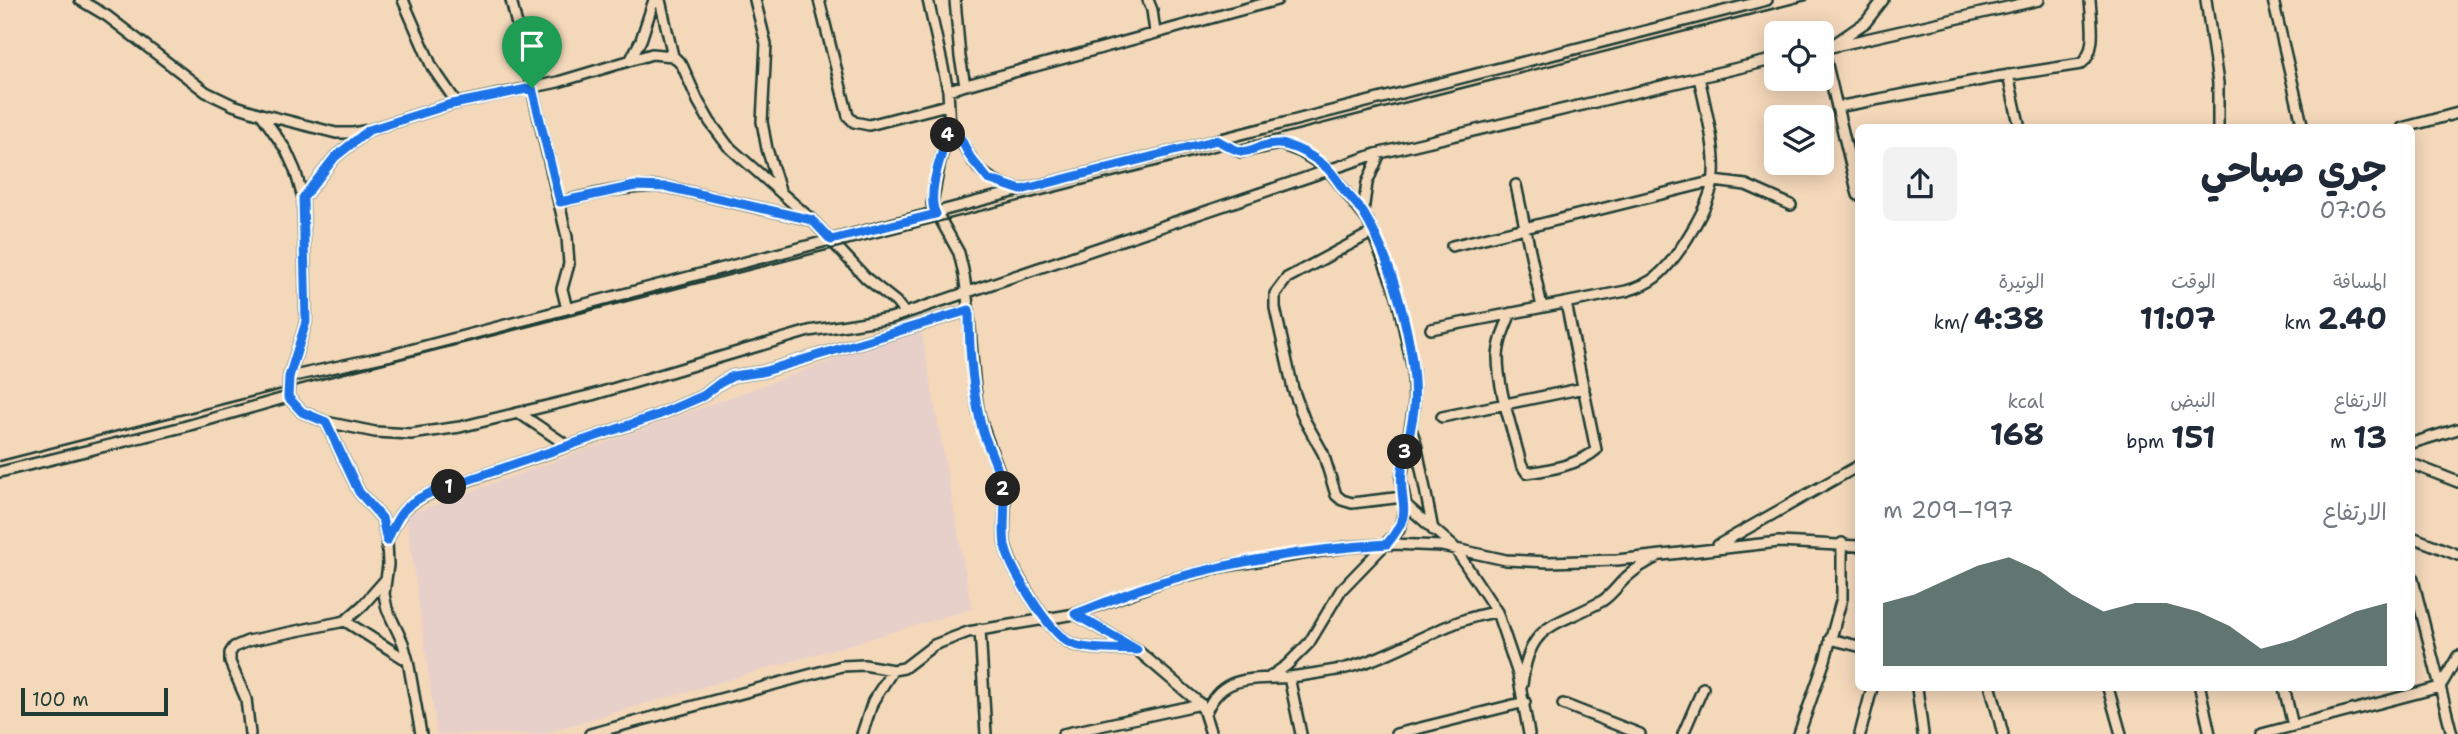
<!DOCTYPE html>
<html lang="ar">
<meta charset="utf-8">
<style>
:root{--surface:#fff;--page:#f2f2f3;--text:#1f2937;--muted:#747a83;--accent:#1f3d34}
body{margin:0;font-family:"Shantell Sans","Playpen Sans Arabic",sans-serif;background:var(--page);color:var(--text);direction:rtl;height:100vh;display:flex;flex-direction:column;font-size:26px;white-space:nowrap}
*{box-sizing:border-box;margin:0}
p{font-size:23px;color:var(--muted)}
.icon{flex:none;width:38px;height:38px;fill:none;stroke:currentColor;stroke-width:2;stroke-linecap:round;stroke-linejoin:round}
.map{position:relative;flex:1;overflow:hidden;direction:ltr}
.drawer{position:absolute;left:1855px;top:124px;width:560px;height:567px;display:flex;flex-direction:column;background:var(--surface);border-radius:10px;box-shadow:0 4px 18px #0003;direction:rtl}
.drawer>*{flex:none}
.tools{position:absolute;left:1764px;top:21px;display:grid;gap:14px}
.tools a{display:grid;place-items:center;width:70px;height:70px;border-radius:10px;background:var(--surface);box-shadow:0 4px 18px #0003;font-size:35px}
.scale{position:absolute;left:21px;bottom:18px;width:147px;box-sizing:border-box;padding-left:7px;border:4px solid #1f3d34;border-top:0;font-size:19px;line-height:24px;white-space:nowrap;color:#1f3d34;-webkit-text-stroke:5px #f4d8ba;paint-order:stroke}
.pin{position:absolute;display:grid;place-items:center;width:60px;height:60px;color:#fff;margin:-72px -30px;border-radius:50% 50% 50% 0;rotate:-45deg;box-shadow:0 0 7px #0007}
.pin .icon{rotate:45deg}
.km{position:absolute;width:35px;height:35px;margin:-18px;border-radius:50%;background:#222;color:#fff;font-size:19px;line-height:35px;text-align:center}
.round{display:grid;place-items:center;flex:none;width:74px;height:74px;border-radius:10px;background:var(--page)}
.head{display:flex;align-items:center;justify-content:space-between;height:119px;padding:0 28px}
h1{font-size:38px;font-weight:700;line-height:52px}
.metrics{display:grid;grid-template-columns:repeat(3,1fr);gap:10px;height:119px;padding:7px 28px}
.metrics div{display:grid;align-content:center}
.metrics b{font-size:30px;font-weight:700}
.metrics small{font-size:19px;font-weight:400}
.metrics p{font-size:19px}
.chart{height:196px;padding:14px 28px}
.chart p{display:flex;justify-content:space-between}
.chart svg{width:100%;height:126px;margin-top:7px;fill:var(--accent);opacity:.7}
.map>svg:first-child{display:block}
</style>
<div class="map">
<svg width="2458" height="734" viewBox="0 0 2458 734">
<rect width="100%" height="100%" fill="#f4d8ba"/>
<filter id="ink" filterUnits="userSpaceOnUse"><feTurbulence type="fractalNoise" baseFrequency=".0143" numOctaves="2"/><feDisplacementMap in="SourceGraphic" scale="14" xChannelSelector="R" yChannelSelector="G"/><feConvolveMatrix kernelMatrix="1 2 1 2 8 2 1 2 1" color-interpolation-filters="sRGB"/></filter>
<g filter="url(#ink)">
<path fill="#e8d0ca" d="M 921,328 L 972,609 L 541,734 L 437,734 L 406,515 Z"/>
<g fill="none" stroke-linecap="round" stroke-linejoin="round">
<defs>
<path id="street" d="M 80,0 L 107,16 L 206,92 L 233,105 L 261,114 L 336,133 L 353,133 L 369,130 L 448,105 L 558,82 L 652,54 L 673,56 L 682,65 L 698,101 L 710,122 L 728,146 L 812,220 L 866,278 L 896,302 L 904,312
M 403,0 L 432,67 L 457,103
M 511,0 L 567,237 L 569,264 L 562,289 L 567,309
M 660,0 L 673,56
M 755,0 L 766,44 L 762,122 L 767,149 L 780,190
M 819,0 L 848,116 L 854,122 L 869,125 L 947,105
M 928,0 L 948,90 L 950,128 L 940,161 L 932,204 L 959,253 L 963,270 C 972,316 970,363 978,409 C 983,436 997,459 1003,485 C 1008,505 1002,524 1005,544 C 1009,567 1048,630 1068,642 C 1083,651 1119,649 1137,650
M 955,0 L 960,57 L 965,85
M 1148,0 L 1152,10 L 1155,32
M 2206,0 L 2218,83 L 2218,128
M 2273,0 L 2303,128
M 1837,42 L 1866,22 L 1883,0
M 1823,48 L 1858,195
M 1822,49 L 2039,0
M 631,59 L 641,40 L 654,0
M 2008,75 L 2020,128
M 948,90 L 1277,0
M 1837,107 L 1997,77 L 2081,64 C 2098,51 2091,19 2090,0
M 261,114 L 286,150 L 295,170 L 303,198 L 306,322 L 289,377 L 288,397
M 950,128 C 960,136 963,145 969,155 C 981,176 996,183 1018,189
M 2402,128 L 2458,113
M 1217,140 L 1241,152 L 1280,144 L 1301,152 L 1328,169 L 1368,221 L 1397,296 L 1413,370 L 1414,407 L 1401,479 L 1406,505 L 1454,547 L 1497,612 L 1518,674 L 1529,734
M 1516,185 L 1542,307
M 303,198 L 335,157 L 365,133
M 560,202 C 596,194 631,184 668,187 L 807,219
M 1363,212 L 1367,183 L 1380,153
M 1373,232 L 1287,278 L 1275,294 L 1275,308 L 1293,389 L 1304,419 L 1323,453 L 1336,495 L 1342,500 L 1352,503 L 1403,497
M 1452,246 L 1714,181 L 1746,185 L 1791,205
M 1511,313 C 1505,327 1499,341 1498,356 C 1498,392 1513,430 1521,464 L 1527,473 C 1548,470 1579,465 1596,450 L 1566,303
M 1431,329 L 1626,291 C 1637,288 1647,284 1656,277 C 1677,260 1713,202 1714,174 C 1716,145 1705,107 1699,77
M 289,377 L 391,355 L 1021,190 L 1767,0
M 519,413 L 568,446
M 1442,417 L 1584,388
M 326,422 L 359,492 L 382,518 L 387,541 L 388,565 L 384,594 L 387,609 L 403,643 L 408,661 L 421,734
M 1411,429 L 1416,443 L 1433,530
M 2412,443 L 2458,429
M 2412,464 L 2458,482
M 0,472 L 183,427 L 288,397 L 302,412 L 326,422 L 375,432 L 411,434 L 460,427 L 592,395 L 809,331 L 891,318 L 1376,154 L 1776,59
M 2412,537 L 2458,555
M 387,541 C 398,515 403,505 431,493 L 658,415 L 703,396 L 720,383 L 733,376 L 762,372 L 969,310
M 1718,545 L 1858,466
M 2412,576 L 2452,734
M 1075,614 L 1137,650 L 1197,701 L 1203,709 L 1211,734
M 345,621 L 408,661
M 980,629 L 986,734
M 1830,639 L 1858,646
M 1270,677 L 1287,665 L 1309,643 L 1341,590 L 1399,530 L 1406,505
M 1289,677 L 1301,734
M 1522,685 C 1529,621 1556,627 1602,601 C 1613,594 1619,583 1629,575 C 1637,568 1647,562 1657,557
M 1917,688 L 1923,734
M 1991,688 L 2003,734
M 2108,688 L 2121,734
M 2200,688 L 2210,734
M 2284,688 L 2293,726
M 1563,704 L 1640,734
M 1205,715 C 1221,672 1252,681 1290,677 C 1307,675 1325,672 1342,669 C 1396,657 1446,618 1497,612
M 250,734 L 246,699 L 230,662 L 230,653 L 234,647 L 248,641 L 345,621 L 363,605 L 385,580
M 590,734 L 842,666 L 864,665 L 893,670 L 904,668 L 934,645 L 968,632 L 1075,614 L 1164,581 L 1226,566 L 1347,547 L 1393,544 L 1442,546 L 1506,560 L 1549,562 L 1617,560 L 1779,542 L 1858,546
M 862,734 L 873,701 L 893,670
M 1063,734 L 1201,704
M 1396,734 L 1525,702
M 1683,734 L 1703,688
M 1799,734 L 1825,660 L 1842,598 L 1842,543
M 1860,734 L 1872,688
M 2262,734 L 2440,687 L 2458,656"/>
</defs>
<use href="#street" stroke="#1f3d34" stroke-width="14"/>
<use href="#street" stroke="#f4d8ba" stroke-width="9"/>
<path stroke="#1f3d34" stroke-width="2.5" d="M 0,461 L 1807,0"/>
</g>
</g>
<g fill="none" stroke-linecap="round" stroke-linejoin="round" filter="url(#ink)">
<defs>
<path id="route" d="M 532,88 L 560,202 L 635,186 L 668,187 L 812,220 L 831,240 L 936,214 C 925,195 944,148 950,128 L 961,139 L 970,157 L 988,179 L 1021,190 L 1217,140 C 1254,162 1243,146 1276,144 C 1292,143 1316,158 1328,169 C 1334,175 1339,183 1344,190 C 1351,198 1359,206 1364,214 C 1393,262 1418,353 1414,408 C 1412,429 1405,449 1402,470 C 1398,508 1416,508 1387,544 C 1313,549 1237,560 1165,581 C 1135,589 1105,603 1075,614 L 1137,650 C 1119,649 1083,651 1068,642 C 1048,630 1009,568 1005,545 C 1002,525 1007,506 1003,487 C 999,468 989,450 983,432 C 973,395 969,348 969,310 L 762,372 L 733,376 L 720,383 L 703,396 L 658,415 L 430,493 C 403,505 398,515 387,541 L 382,518 L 359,492 L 326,422 L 302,412 L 288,397 L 289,377 L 306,322 L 303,198 L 335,157 L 369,130 L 448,105 Z"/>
</defs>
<use href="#route" stroke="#fff" stroke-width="14"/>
<use href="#route" stroke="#1a73e8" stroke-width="9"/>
</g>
</svg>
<div class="tools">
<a><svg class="icon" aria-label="locate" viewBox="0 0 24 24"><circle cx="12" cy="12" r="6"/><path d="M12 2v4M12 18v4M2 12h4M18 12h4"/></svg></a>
<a><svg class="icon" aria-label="layers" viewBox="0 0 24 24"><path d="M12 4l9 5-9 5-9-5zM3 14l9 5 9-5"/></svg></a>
</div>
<div class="scale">100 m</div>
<div class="pin" style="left:532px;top:88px;background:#1e9e55"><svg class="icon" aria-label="arrive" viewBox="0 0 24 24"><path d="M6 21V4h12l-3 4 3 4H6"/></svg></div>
<b class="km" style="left:449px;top:487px">1</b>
<b class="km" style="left:1003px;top:489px">2</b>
<b class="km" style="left:1405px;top:452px">3</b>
<b class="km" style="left:948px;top:135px">4</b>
<section class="drawer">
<div class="head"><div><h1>جري صباحي</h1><p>07:06</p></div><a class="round"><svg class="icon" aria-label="share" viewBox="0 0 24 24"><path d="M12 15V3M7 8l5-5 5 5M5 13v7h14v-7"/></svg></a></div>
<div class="metrics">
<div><p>المسافة</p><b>2.40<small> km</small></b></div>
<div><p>الوقت</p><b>11:07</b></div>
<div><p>الوتيرة</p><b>4:38<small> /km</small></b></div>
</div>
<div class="metrics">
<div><p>الارتفاع</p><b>13<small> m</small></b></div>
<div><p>النبض</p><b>151<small> bpm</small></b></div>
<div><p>kcal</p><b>168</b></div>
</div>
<div class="chart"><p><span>الارتفاع</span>197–209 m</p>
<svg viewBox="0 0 160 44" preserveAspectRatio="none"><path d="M0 44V22L10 19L20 14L30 9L40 6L50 11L60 19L70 25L80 22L90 22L100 25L110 30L120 38L130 35L140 30L150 25L160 22V44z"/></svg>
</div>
</section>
</div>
